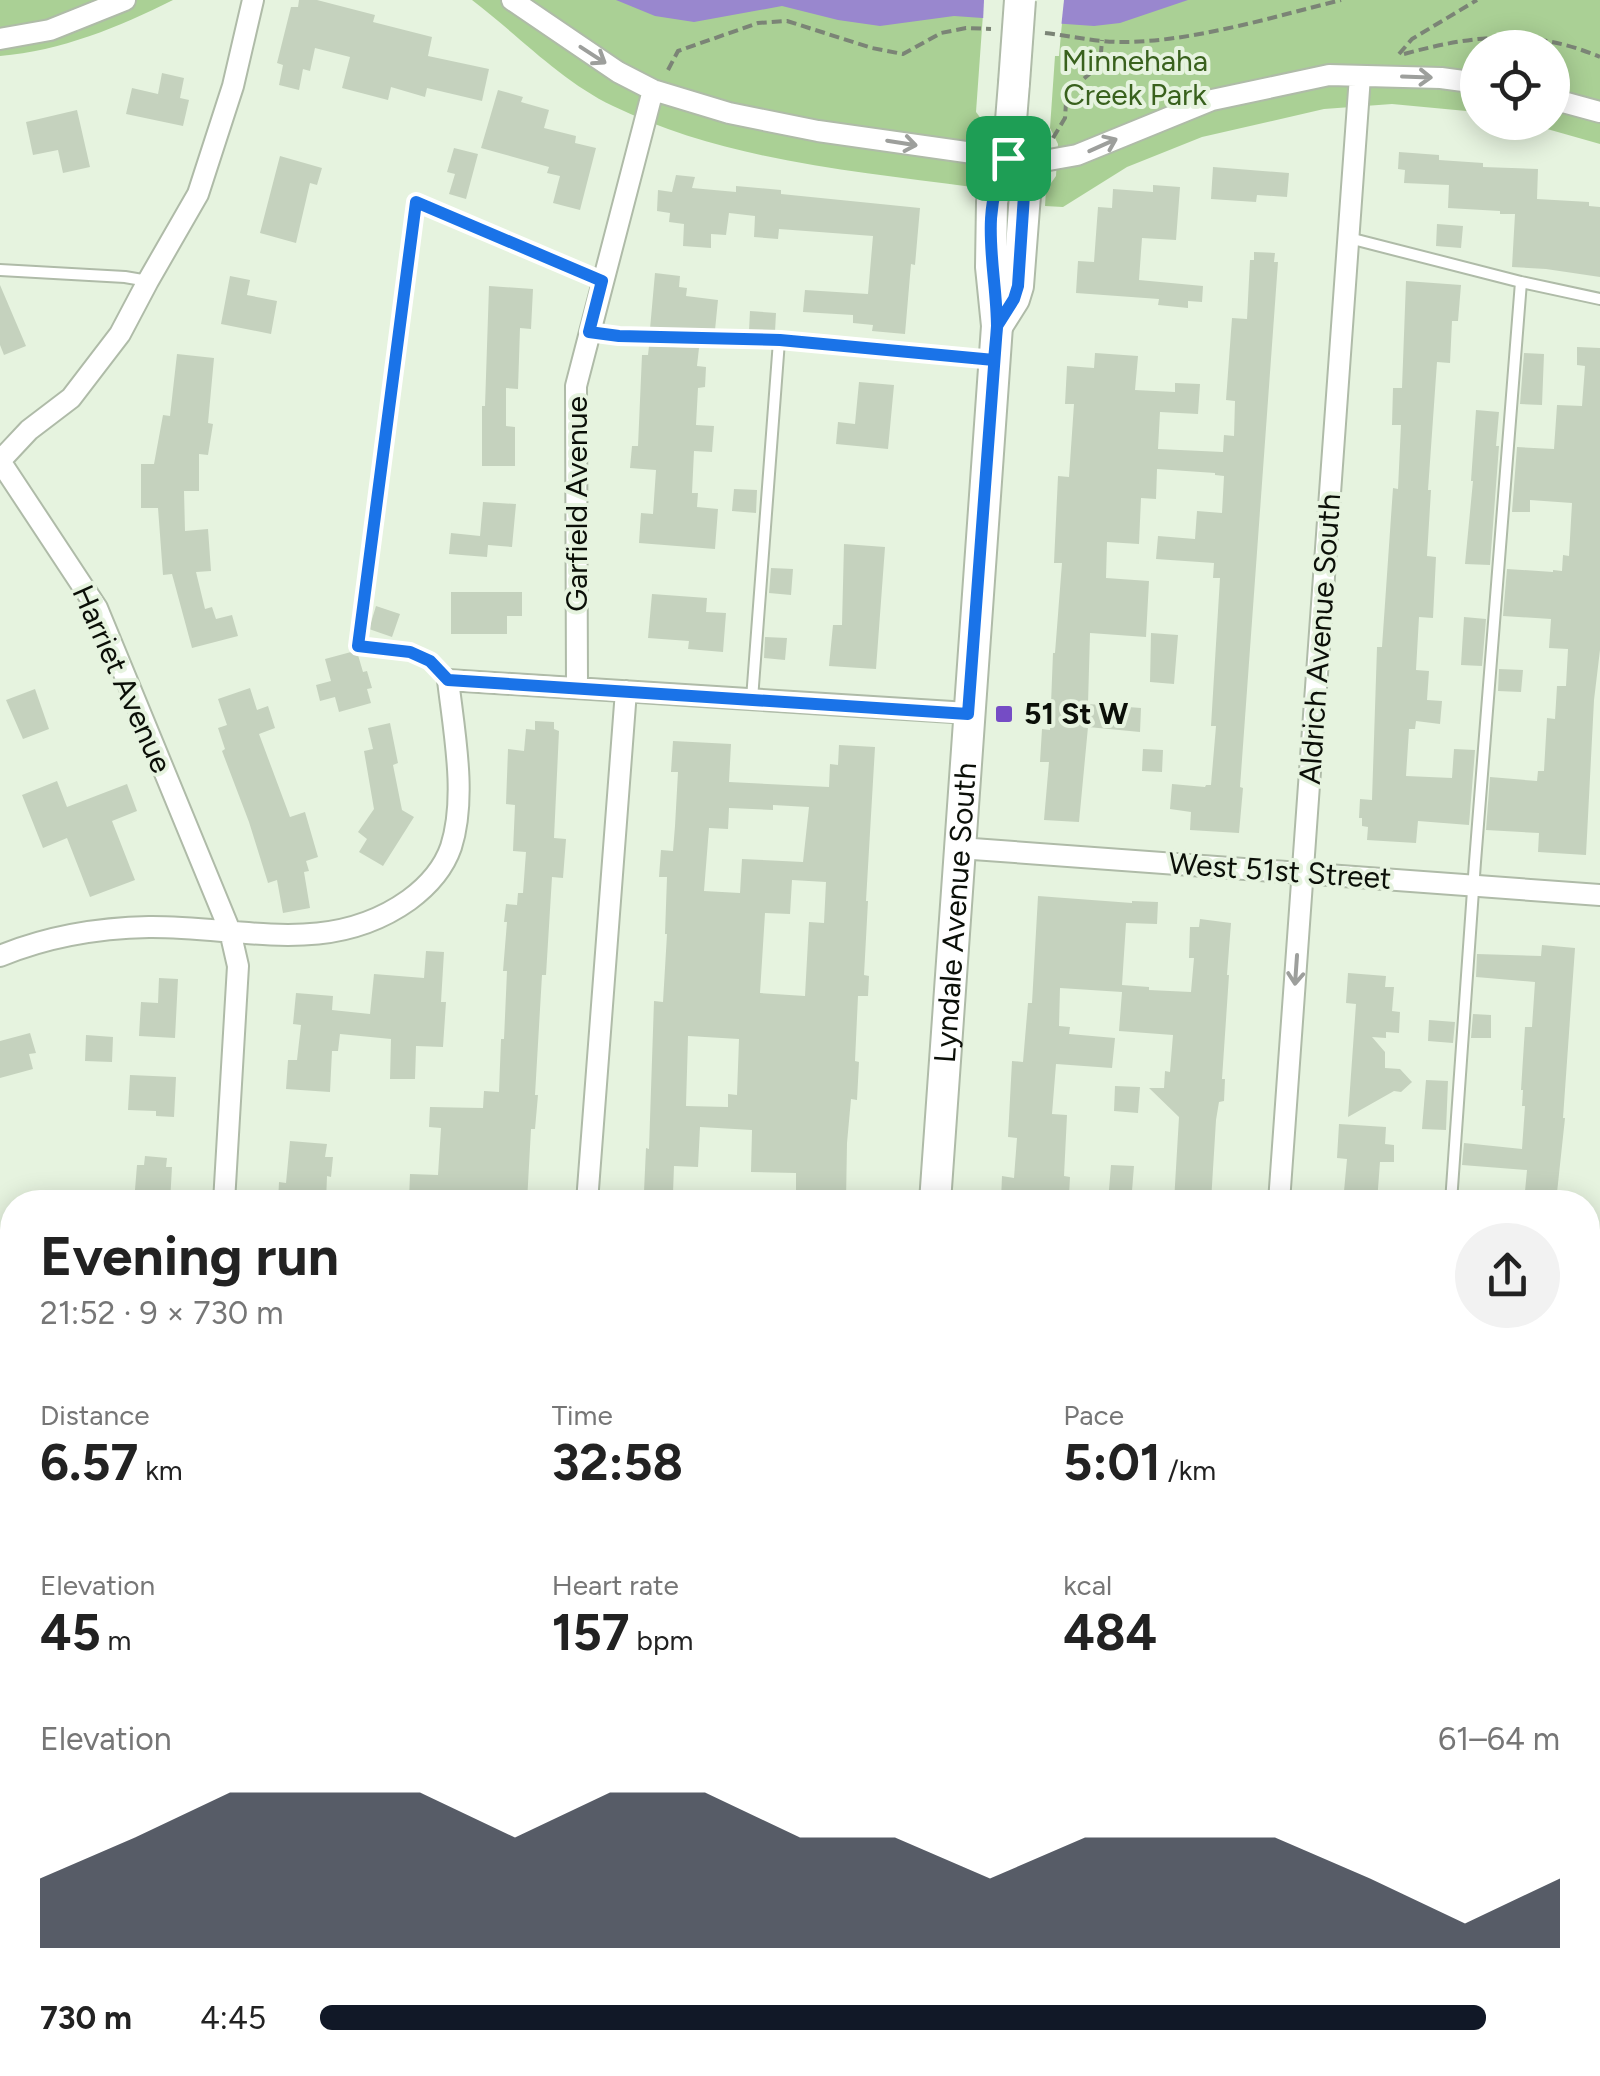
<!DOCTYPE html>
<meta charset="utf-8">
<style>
:root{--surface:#fff;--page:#f2f2f2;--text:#222;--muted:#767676;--accent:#111827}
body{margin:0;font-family:Figtree,sans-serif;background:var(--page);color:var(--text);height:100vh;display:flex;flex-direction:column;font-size:38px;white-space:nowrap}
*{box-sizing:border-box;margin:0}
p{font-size:32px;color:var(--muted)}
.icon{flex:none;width:55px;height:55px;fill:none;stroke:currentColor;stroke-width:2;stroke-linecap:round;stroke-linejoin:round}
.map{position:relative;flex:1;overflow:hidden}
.details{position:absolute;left:0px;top:1190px;width:1600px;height:888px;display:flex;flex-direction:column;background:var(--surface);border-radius:40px 40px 0 0;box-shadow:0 5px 25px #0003}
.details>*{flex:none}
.buttons{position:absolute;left:1460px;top:30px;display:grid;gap:20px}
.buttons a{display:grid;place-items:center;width:110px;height:110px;border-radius:50%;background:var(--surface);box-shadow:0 5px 25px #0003;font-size:50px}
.pin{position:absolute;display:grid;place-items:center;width:85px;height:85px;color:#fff;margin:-42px;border-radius:20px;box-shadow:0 5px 15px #0006}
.round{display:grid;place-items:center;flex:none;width:105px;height:105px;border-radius:52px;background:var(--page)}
.headline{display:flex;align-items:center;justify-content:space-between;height:170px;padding:0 40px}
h1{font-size:55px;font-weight:700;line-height:75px}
.stats{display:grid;grid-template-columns:repeat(3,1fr);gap:15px;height:170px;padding:10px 40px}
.stats div{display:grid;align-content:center}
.stats b{font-size:50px;font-weight:700}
.stats small{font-size:28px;font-weight:400}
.stats p{font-size:28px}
.chart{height:280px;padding:20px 40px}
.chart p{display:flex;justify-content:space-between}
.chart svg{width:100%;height:180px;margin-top:10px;fill:var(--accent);opacity:.7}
ul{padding:0 40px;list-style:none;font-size:32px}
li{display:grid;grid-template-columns:160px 120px 1fr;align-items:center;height:75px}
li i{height:25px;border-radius:12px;background:var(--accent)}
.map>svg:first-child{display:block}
</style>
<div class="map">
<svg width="1600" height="2076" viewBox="0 0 1600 2076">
<rect width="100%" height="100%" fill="#e6f3df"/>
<path fill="#aad095" d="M 0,0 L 173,0 C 119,27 61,51 0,56 Z
M 472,0 L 984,0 L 976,112 L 988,128 L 972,187 C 852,171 724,160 613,106 C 561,81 518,35 472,0 Z
M 1064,0 L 1600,0 L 1600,144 L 1526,123 L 1552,122 L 1552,48 L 1478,48 L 1477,112 L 1392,104 L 1324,109 L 1202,137 L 1127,167 L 1063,207 L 1045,206 L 1046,190 L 1056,176 L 1058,144 L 1050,128 L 1055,56 L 1059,56 Z"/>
<path fill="#9987ce" d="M 616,0 L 1188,0 L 1120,23 L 1094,26 L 954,16 L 880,26 L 838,20 L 782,6 L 694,22 L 655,16 Z"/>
<path fill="#e6f3df" d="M 984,0 L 1064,0 L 1061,28 L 983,22 Z"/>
<path fill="#c5d2be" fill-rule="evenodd" d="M 299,0 L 317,0 L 375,15 L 373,22 L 432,37 L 428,56 L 489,69 L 482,101 L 427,88 L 425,97 L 391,87 L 388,100 L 342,88 L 350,57 L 315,48 L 310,71 L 303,69 L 299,90 L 279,85 L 283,65 L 277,63 L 291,7 L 298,7 Z
M 162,73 L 184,78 L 180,98 L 189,100 L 183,126 L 126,114 L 132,88 L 158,94 Z
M 498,90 L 523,97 L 521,102 L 549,110 L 544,128 L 576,136 L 575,143 L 596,148 L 580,210 L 553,203 L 560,176 L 547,173 L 549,167 L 481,148 Z
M 77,110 L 90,167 L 63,173 L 58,150 L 33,155 L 26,122 Z
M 454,148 L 478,154 L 466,199 L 449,194 L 455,174 L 447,172 Z
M 1399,152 L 1439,155 L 1439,160 L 1483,163 L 1483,167 L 1538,169 L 1537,199 L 1589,202 L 1589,206 L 1600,207 L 1600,277 L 1546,269 L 1512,267 L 1515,214 L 1500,214 L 1500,211 L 1448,208 L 1449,185 L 1404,183 L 1405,170 L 1398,169 Z
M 280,156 L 322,168 L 317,185 L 310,183 L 296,243 L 260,233 Z
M 1213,167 L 1289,173 L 1287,197 L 1257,195 L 1256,202 L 1211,199 Z
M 676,175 L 695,177 L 692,188 L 736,192 L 736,186 L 781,190 L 781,194 L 920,208 L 915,265 L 911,264 L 905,334 L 872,331 L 873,325 L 853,323 L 853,315 L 803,312 L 805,290 L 868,294 L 873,236 L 779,229 L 778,239 L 754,237 L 755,216 L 729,213 L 726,235 L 711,234 L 711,248 L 683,246 L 684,224 L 669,222 L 670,213 L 657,211 L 658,190 L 672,192 Z
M 1153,185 L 1180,187 L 1176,240 L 1142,238 L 1139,280 L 1203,286 L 1202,302 L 1188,301 L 1188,308 L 1158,305 L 1159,299 L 1076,293 L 1078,261 L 1094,262 L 1098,207 L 1112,208 L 1113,189 L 1153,192 Z
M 1437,224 L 1463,226 L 1461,248 L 1436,246 Z
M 1254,252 L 1275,253 L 1274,262 L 1278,262 L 1240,787 L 1243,788 L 1239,833 L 1190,830 L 1191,812 L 1170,809 L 1172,784 L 1205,787 L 1206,785 L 1211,785 L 1216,726 L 1211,726 L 1220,578 L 1213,578 L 1214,563 L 1156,559 L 1158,536 L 1195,539 L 1197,511 L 1222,513 L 1224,476 L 1215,475 L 1215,473 L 1157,469 L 1156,499 L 1141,498 L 1139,544 L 1107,542 L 1106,578 L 1149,581 L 1146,637 L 1090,633 L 1088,704 L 1141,708 L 1140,732 L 1088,727 L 1079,822 L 1044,820 L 1049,762 L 1040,762 L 1042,729 L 1050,730 L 1053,653 L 1055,653 L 1062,563 L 1054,563 L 1058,476 L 1069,477 L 1074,404 L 1065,404 L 1067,366 L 1094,368 L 1095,353 L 1138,356 L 1135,390 L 1175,392 L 1175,383 L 1200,384 L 1198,414 L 1160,412 L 1158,449 L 1223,452 L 1224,435 L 1234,436 L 1235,401 L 1226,400 L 1232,318 L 1247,319 L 1250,260 L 1254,260 Z
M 655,273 L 680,276 L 679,287 L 687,288 L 686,296 L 718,300 L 715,330 L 650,329 Z
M 230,276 L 250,280 L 247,295 L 277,301 L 271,334 L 221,324 Z
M 1406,281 L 1461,285 L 1458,321 L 1452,321 L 1450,363 L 1437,362 L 1428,490 L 1431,490 L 1427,556 L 1436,557 L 1433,618 L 1419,617 L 1416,670 L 1429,671 L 1427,700 L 1442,701 L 1440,724 L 1416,721 L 1415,729 L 1409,729 L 1406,776 L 1452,778 L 1454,749 L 1475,750 L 1469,825 L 1418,821 L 1416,843 L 1367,840 L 1368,827 L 1362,826 L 1362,818 L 1359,818 L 1360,799 L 1372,800 L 1377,647 L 1382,647 L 1393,488 L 1398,489 L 1401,425 L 1392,425 L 1393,388 L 1402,388 Z
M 0,285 L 26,346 L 4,355 L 0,345 Z
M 489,286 L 533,289 L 531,329 L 520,328 L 518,389 L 506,388 L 506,426 L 515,427 L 515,466 L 482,466 L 482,406 L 485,406 Z
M 750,311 L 776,313 L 775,332 L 749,331 Z
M 649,346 L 699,348 L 697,366 L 706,367 L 705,387 L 698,388 L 696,425 L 714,426 L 712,452 L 694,451 L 692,493 L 698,493 L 697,507 L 718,509 L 715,549 L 639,543 L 641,513 L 653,514 L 656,470 L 630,468 L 632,446 L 638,446 L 642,355 L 648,355 Z
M 1577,347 L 1600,348 L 1600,650 L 1594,700 L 1586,855 L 1538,852 L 1539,833 L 1486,830 L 1490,777 L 1537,781 L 1538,771 L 1544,771 L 1547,718 L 1555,719 L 1557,686 L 1566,686 L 1568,649 L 1549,648 L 1551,619 L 1503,616 L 1507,569 L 1553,572 L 1553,570 L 1562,571 L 1563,555 L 1569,556 L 1572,503 L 1530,500 L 1530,512 L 1512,512 L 1517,447 L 1554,449 L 1557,405 L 1582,406 L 1585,366 L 1577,365 Z
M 1524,353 L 1544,354 L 1542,405 L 1520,404 Z
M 177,354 L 214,358 L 208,423 L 213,424 L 208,455 L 199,454 L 199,491 L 184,491 L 185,531 L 208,529 L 211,571 L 196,572 L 205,609 L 212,607 L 216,619 L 232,615 L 238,636 L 192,648 L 172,574 L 163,575 L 158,508 L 141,508 L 141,464 L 154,464 L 163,415 L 170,416 Z
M 859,382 L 894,385 L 888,449 L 836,444 L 838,422 L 855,424 Z
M 1476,410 L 1499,412 L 1496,446 L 1499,446 L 1490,565 L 1465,564 L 1473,481 L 1471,481 Z
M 734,489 L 757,490 L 756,513 L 732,511 Z
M 483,502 L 516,504 L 512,547 L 488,545 L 487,557 L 449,554 L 451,533 L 480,536 Z
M 844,544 L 885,547 L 876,669 L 829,666 L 833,625 L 842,625 Z
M 771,568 L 793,569 L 791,595 L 769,593 Z
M 451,592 L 522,592 L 522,616 L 507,616 L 507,634 L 451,634 Z
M 652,594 L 707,598 L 706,612 L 726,613 L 723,652 L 688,649 L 689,641 L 648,638 Z
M 376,606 L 400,614 L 392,637 L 369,629 Z
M 1464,617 L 1486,619 L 1482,666 L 1461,665 Z
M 1151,633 L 1178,635 L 1174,684 L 1150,682 Z
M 765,637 L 787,638 L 785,660 L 764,658 Z
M 351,652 L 358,655 L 363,672 L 367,671 L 372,688 L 367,689 L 371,703 L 339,712 L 335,697 L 320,701 L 316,685 L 331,681 L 325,659 Z
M 1499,669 L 1523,670 L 1521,692 L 1498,691 Z
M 250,688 L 257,710 L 268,706 L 275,728 L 259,734 L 290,817 L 305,812 L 318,857 L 306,861 L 309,871 L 304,872 L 310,908 L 283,913 L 277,880 L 268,883 L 249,822 L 222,751 L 225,749 L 218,728 L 227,725 L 218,699 Z
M 35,689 L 49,729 L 23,739 L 6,700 Z
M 535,721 L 554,722 L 554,729 L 559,731 L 554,838 L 566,839 L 563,878 L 552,877 L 546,975 L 542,975 L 535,1095 L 538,1095 L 535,1129 L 531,1129 L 527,1202 L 409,1200 L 410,1174 L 438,1175 L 441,1128 L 429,1127 L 430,1107 L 483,1108 L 484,1091 L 499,1092 L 501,1039 L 504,1039 L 507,971 L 503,971 L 507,922 L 504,922 L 506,904 L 517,905 L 518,893 L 523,893 L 526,852 L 513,851 L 515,805 L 506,804 L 508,749 L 524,751 L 526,729 L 535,730 Z
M 390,723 L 398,763 L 393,765 L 402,810 L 414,817 L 383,866 L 359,852 L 367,839 L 358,832 L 374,809 L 364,751 L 373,749 L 368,728 Z
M 673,741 L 731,744 L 729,782 L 829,787 L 830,764 L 838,765 L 839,745 L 875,747 L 866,901 L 868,901 L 864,975 L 869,976 L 868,996 L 858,996 L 855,1061 L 859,1062 L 857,1100 L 851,1099 L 847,1143 L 846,1202 L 812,1201 L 812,1197 L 796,1197 L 796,1173 L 751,1172 L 752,1130 L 700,1127 L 698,1167 L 674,1166 L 673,1193 L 644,1192 L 646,1148 L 649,1149 L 654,1001 L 663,1002 L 667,934 L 665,934 L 667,877 L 659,877 L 661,850 L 673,851 L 675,826 L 678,772 L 671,772 ZM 773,805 L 809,807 L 803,862 L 742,859 L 740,893 L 704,891 L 709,828 L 728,829 L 729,808 L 773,810 ZM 792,880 L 826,882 L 824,923 L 809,922 L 805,996 L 760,993 L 765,913 L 790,914 ZM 688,1036 L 739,1039 L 737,1095 L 728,1094 L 728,1107 L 686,1106 Z
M 1143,749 L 1163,750 L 1162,772 L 1142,771 Z
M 57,781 L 67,807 L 127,784 L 137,811 L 112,821 L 135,880 L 90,897 L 67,838 L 43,848 L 22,795 Z
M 1038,896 L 1132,903 L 1132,901 L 1158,902 L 1157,924 L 1126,923 L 1122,985 L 1149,987 L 1149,990 L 1191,992 L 1194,958 L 1189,958 L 1190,927 L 1199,927 L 1200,919 L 1231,923 L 1227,975 L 1229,975 L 1222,1079 L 1225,1079 L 1224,1101 L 1219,1102 L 1216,1120 L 1211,1202 L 1174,1202 L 1179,1117 L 1149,1088 L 1164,1088 L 1165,1071 L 1170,1072 L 1173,1035 L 1119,1031 L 1122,992 L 1060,988 L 1059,1026 L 1070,1027 L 1069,1034 L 1115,1038 L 1112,1068 L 1056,1064 L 1052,1114 L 1067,1115 L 1064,1176 L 1070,1177 L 1069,1196 L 1047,1195 L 1047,1202 L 1001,1200 L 1002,1176 L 1014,1178 L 1017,1138 L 1008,1137 L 1012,1061 L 1023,1062 L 1028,1003 L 1032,1003 Z
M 1542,945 L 1575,948 L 1563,1118 L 1565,1118 L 1556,1202 L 1524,1202 L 1527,1170 L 1462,1165 L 1464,1143 L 1522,1149 L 1525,1106 L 1522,1106 L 1523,1090 L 1521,1090 L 1525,1027 L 1532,1027 L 1535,982 L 1476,977 L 1477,954 L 1541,956 Z
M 426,951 L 444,952 L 441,1002 L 446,1002 L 443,1047 L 416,1046 L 415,1079 L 390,1079 L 391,1039 L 340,1034 L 338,1051 L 332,1051 L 330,1092 L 286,1089 L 288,1060 L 297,1060 L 301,1025 L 293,1024 L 296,993 L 333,996 L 332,1010 L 370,1014 L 374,974 L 424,978 Z
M 1348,973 L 1386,976 L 1385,987 L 1394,987 L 1392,1011 L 1400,1012 L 1399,1033 L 1386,1032 L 1386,1038 L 1372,1037 L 1385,1052 L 1385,1068 L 1400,1069 L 1412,1082 L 1401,1092 L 1394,1091 L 1348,1117 L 1356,1004 L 1346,1003 Z
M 159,978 L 178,979 L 175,1038 L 139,1036 L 141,1002 L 158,1003 Z
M 1473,1014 L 1491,1015 L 1491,1038 L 1471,1038 Z
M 1429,1020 L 1455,1022 L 1453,1043 L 1428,1041 Z
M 30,1033 L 36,1053 L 29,1054 L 33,1069 L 0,1078 L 0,1041 Z
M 86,1035 L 113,1037 L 112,1062 L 85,1061 Z
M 130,1075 L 176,1077 L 174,1117 L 156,1116 L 156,1111 L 128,1110 Z
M 1426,1080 L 1448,1081 L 1446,1130 L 1422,1129 Z
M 1115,1086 L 1140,1087 L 1138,1113 L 1114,1111 Z
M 1339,1124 L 1386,1127 L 1385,1144 L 1394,1145 L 1394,1162 L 1380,1162 L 1377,1202 L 1343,1202 L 1347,1159 L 1337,1158 Z
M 290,1141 L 327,1144 L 325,1157 L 333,1157 L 331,1177 L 327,1176 L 326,1202 L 278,1202 L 279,1182 L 286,1183 Z
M 145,1156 L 167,1158 L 166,1167 L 172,1167 L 170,1202 L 134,1202 L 137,1165 L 144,1165 Z
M 1111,1165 L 1134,1166 L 1132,1191 L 1109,1190 Z"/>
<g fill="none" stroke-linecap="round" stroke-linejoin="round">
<defs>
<path id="service" d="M 1349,238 L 1521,282 L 1600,299
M 0,270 L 125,277 L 148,281
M 589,332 L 619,337 L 779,341 L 993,359
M 448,680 L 430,661 L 410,652 L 358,646 L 415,202 L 603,281
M 752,699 L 779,341
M 1451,1202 L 1475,862 L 1521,282
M 0,1660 L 12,1661
M 0,2001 L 12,2002
M 355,2076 L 356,2065"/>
<path id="minor" d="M 512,0 L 618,72 L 653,90 L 729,113 L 818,131 L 1008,158 L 1049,160 L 1077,155 L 1212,100 L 1329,75 L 1441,78 L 1478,83
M 0,39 L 50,30 L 125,0
M 1552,99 L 1600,112
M 0,461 L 97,608 L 230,931 L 238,966 L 224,1202
M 0,461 L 29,430 L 71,398 L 120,334 L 148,281 L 198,194 L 233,86 L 253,0
M 577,688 L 576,386 L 653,90
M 959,848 L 1600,895
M 0,956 C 46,937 99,928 149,927 C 240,926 328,958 409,900 C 428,886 443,870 451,847 C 467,797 454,732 448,680 L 968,713
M 587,1202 L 626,691
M 1279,1202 L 1360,76
M 1588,1782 L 1597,1636 L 1600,1544
M 0,1831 L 12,1832
M 180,2076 L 181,2065
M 523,2076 L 524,2065
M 1219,2076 L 1219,2065
M 1568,2076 L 1569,2065"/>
<path id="tertiary" d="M 0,1485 L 12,1486"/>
<g id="secondary">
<path d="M 997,326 L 1014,299 L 1018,286 L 1025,195 L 1020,179 L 1008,158"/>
<path id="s1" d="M 935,1202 L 997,326 L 991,267 L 992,202 L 997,180 L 1008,158 L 1014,83"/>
<path d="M 1588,1585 L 1600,1586"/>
<path d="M 875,2076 L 876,2065"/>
</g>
</defs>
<use href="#service" stroke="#afbba8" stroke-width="14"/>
<use href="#minor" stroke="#afbba8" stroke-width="24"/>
<use href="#tertiary" stroke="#afbba8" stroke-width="29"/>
<use href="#secondary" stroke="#afbba8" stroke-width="34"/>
<path stroke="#7b8476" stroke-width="4" stroke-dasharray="10 5" stroke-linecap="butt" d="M 1045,33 C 1071,36 1097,42 1122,42 C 1192,42 1273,17 1341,0
M 1399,54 L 1412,39 L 1477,0
M 1404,54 C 1474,35 1532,28 1600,57
M 668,70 L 678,51 L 758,23 L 787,21 L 872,48 L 903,54 L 941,33 L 966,28 L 991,29
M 1053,138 L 1065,118 L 1067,87 L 1073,88 L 1100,65 L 1102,40
M 1588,1515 L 1600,1495"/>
<use href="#service" stroke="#fff" stroke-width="10"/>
<use href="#minor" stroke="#fff" stroke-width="20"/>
<use href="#tertiary" stroke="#fff" stroke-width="25"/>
<use href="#secondary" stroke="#fff" stroke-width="30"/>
<defs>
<path id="secondary-bridge" d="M 1014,83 L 1020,0"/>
</defs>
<use href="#secondary-bridge" stroke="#afbba8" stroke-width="34" stroke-linecap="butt"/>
<use href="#secondary-bridge" stroke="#fff" stroke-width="30"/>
</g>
<defs><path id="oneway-shaft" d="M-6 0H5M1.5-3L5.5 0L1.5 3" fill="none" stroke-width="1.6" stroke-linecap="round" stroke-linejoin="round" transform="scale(2.5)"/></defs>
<g stroke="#9d9f9c">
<use href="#oneway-shaft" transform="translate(593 55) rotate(33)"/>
<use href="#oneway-shaft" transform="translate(1417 77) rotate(2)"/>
<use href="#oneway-shaft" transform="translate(902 143) rotate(9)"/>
<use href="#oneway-shaft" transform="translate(1103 145) rotate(-24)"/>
<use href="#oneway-shaft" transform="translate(1296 970) rotate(94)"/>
</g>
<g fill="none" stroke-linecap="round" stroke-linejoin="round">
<defs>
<path id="route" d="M 1008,158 C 977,214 997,269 997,328 C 996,338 995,349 994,360 L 780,340 L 619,336 L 589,332 L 602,281 L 416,202 L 358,646 L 410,652 L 430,661 L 448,680 L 968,714 L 997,326 L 1014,299 L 1018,286 L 1024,195 L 1020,179 L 1008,158"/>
</defs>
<use href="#route" stroke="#fff" stroke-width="20"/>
<use href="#route" stroke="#1a73e8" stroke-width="12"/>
</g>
<rect fill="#754cc5" stroke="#e6f3df" stroke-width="4" x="994" y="704" width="20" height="20" rx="5"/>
<g text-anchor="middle" stroke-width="8" stroke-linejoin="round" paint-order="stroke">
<g font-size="30" fill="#39611d" stroke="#e6f3df">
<text x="1135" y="71">Minnehaha<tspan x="1135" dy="34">Creek Park</tspan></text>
</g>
<g font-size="30" fill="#0b0f08" stroke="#e6f3df">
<text transform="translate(577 504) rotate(-90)" y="10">Garfield Avenue</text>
<text transform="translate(1320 639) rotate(-86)" y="10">Aldrich Avenue South</text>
<text transform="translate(122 679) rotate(66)" y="10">Harriet Avenue</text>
<text transform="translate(1280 871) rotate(4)" y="10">West 51st Street</text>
<text dy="10" stroke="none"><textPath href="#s1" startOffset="290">Lyndale Avenue South</textPath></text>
</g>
<g font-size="30" font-weight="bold" fill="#0b0f08" stroke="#e6f3df" text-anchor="start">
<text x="1024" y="724">51 St W</text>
</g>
</g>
</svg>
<div class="buttons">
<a><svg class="icon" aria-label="locate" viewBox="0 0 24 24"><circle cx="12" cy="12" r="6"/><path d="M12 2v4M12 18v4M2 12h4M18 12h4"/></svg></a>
</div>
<div class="pin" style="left:1008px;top:158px;background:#1e9e55"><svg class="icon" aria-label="arrive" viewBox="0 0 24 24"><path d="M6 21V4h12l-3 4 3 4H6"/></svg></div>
<section class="details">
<div class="headline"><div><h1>Evening run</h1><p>21:52 · 9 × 730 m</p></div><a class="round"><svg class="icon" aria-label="share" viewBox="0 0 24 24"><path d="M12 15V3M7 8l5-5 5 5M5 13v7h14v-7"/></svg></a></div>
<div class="stats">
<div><p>Distance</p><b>6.57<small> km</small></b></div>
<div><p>Time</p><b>32:58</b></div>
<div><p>Pace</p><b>5:01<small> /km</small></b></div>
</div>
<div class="stats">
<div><p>Elevation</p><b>45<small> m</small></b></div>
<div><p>Heart rate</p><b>157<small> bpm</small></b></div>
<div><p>kcal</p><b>484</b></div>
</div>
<div class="chart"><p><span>Elevation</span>61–64 m</p>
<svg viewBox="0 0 160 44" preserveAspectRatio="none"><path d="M0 44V27L10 17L20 6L30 6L40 6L50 17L60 6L70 6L80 17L90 17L100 27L110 17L120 17L130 17L140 27L150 38L160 27V44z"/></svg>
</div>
<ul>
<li><b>730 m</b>4:45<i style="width:94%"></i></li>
</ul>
</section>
</div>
